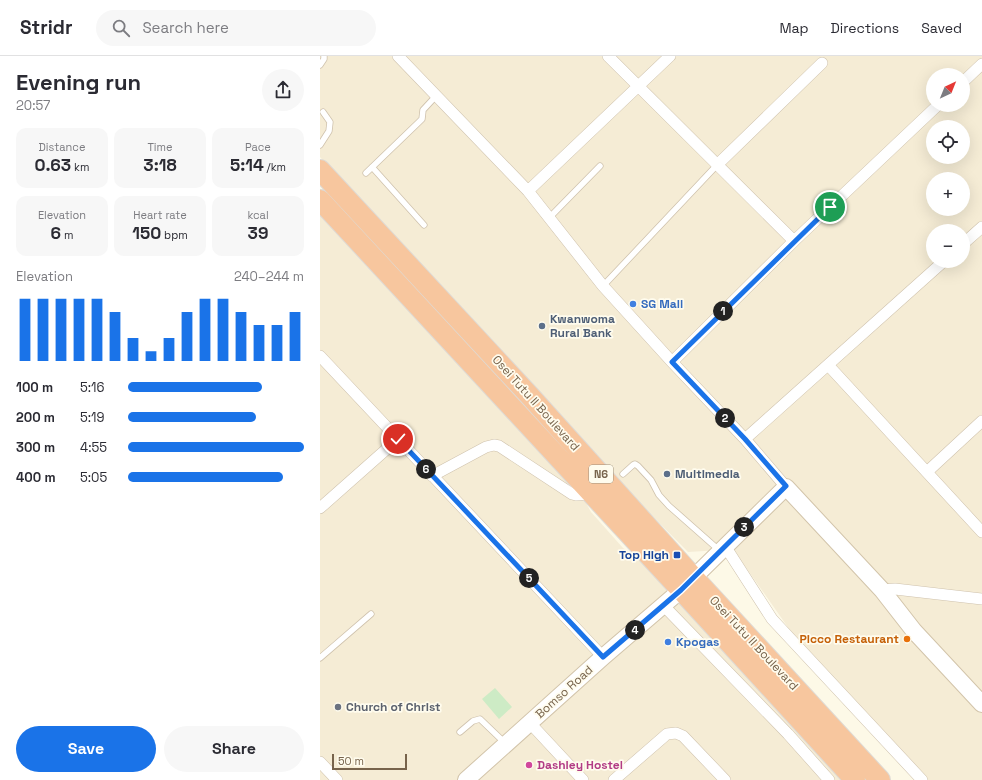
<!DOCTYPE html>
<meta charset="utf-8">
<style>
:root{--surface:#fff;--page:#f7f7f7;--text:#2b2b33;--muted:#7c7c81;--line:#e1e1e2;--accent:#1a73e8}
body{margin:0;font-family:"Space Grotesk",sans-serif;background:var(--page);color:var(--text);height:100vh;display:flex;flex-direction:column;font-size:15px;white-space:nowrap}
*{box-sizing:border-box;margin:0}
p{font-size:13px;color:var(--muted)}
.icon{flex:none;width:22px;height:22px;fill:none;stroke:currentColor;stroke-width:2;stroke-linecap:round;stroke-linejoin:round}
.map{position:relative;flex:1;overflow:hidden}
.sheet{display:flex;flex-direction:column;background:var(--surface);width:320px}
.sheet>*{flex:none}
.needle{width:26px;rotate:43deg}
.controls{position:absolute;left:606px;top:12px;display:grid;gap:8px}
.controls a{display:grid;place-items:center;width:44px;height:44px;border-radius:50%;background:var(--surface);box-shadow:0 4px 16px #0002;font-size:20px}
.scale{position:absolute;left:12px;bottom:10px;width:75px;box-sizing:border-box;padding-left:4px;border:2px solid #77634b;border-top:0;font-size:11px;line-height:14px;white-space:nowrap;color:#77634b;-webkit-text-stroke:3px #fffcee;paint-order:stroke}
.pin{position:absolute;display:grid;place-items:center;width:34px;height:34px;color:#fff;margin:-17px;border:2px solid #fff;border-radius:50%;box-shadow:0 1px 4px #0007}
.km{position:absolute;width:20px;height:20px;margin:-10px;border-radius:50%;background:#222;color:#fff;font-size:11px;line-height:20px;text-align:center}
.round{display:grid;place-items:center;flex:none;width:42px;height:42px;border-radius:21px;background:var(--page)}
.summary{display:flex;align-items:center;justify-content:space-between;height:68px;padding:0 16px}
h1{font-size:22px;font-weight:700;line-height:30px}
.stats{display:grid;grid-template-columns:repeat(3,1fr);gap:6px;height:68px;padding:4px 16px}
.stats div{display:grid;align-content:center;border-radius:10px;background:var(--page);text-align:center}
.stats b{font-size:17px;font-weight:700}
.stats small{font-size:11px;font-weight:400}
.stats p{font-size:11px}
.chart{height:112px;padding:8px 16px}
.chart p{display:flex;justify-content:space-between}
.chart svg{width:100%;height:72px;margin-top:4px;stroke:var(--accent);stroke-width:6}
.primary-button{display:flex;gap:8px;margin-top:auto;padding:8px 16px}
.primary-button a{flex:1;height:46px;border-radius:24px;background:var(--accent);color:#fff;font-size:16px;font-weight:700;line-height:46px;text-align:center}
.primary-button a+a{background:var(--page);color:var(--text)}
ul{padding:0 16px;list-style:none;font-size:13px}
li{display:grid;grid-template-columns:64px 48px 1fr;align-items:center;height:30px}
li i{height:10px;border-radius:5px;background:var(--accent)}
header{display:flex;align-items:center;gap:24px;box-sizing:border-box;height:56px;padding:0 20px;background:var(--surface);border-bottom:1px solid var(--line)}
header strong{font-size:19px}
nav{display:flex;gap:22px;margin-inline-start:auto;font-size:14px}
.search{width:280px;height:36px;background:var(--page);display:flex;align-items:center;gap:10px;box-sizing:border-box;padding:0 14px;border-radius:22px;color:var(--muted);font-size:15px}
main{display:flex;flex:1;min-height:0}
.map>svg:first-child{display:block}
</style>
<header>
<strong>Stridr</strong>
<div class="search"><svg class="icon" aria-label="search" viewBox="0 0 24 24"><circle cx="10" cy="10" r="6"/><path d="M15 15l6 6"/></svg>Search here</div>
<nav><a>Map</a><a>Directions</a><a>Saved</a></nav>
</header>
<main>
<section class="sheet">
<div class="summary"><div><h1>Evening run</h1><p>20:57</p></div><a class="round"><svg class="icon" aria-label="share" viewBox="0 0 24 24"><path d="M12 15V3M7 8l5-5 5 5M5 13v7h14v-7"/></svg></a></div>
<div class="stats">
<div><p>Distance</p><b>0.63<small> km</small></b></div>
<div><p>Time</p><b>3:18</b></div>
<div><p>Pace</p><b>5:14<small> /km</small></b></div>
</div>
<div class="stats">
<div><p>Elevation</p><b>6<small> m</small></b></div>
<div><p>Heart rate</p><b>150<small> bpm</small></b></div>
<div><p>kcal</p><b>39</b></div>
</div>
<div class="chart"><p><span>Elevation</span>240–244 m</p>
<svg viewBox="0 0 160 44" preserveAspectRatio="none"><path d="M5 44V6M15 44V6M25 44V6M35 44V6M45 44V6M55 44V14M65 44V30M75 44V38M85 44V30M95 44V14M105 44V6M115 44V6M125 44V14M135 44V22M145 44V22M155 44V14"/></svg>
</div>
<ul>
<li><b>100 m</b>5:16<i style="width:76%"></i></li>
<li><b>200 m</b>5:19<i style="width:73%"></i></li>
<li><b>300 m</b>4:55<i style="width:100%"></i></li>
<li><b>400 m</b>5:05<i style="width:88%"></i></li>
</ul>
<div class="primary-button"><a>Save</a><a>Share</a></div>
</section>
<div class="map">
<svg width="662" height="724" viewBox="0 0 662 724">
<rect width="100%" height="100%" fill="#fdf9e7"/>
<path fill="#f5ecd5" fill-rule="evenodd" d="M 0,0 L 662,0 L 662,724 L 608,724 L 472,577 L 420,503 L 401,494 L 368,496 L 302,429 L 53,160 L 0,101 ZM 613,19 L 643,19 L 643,49 L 613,49 ZM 613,71 L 643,71 L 643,101 L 613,101 ZM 613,123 L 643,123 L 643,153 L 613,153 ZM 613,175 L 643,175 L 643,205 L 613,205 Z
M 0,152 L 261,438 L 271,456 L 303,492 L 318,501 L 521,724 L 0,724 Z"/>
<path fill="#cdebc5" d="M 175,632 L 192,651 L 179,663 L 162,643 Z"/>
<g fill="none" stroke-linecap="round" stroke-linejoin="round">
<defs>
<path id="lane" d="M 0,9 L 4,3 L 4,0
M 0,89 L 9,75 L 10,66 L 3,56
M 52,111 L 104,169
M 46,117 L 99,66 L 102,63 L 103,54 L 116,40
M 229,162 L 280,110
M 283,230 L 398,108
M 303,418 L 313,409 L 315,408 L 318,410 L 331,424 L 339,439 L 349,450 L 400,495
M 0,602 L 51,558
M 140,676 L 153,665 L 160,663 L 185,687"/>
<path id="street" d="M 78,0 L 208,135 L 283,230 L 352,306 L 425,383 L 466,431
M 288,0 L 474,185
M 643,26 L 662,8
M 398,108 L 502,7
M 208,135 L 350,0
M 643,188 L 662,171
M 0,300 L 283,601
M 352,306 L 474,185 L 618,49
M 508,309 L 662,476
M 425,383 L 624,205
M 608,415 L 662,365
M 112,420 L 166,391 L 174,389 L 179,390 L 252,438 L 256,439 L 273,438
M 0,452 L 78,383
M 405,490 L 452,563 L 602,724
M 562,534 L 575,533 L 662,543
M 343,549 L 468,678 L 509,724
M 210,667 L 263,724
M 0,706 L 17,724
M 294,724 L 347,678 L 356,677 L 363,680 L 405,724"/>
<path id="secondary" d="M 146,724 L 283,601 L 361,534 L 466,431 L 562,534 L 594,575 L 662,648"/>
<path id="highway" d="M 0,114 L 209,339 L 374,522 L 560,724
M 0,144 L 361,534 L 535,724"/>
</defs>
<use href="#lane" stroke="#cfc2ad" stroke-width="7"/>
<use href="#street" stroke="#cfc2ad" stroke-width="12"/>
<use href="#secondary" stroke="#d2c4aa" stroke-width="18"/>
<use href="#highway" stroke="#dedad4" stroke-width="22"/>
<use href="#lane" stroke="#fff" stroke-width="5.5"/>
<use href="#street" stroke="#fff" stroke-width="11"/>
<use href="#secondary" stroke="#fff" stroke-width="16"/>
<use href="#highway" stroke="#f7c69e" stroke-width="20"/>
</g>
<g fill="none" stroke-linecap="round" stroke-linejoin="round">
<defs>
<path id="route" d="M 78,383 L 283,601 L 361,534 L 466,430 L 425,383 L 352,306 L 510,151"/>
</defs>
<use href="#route" stroke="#fff" stroke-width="8"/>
<use href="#route" stroke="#1a73e8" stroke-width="5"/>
</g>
<g fill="#3f7fe0" stroke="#fffcee" stroke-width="1.5">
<circle cx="313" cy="248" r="4"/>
<circle cx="348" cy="586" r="4"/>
</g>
<g fill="#5c6f8a" stroke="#fffcee" stroke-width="1.5">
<circle cx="222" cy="270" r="4"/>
<circle cx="347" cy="418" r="4"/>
</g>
<rect fill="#1a4fb4" stroke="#fffcee" stroke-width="1.5" x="353" y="495" width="8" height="8" rx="2"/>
<circle fill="#e8710a" stroke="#fffcee" stroke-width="1.5" cx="587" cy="583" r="4"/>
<circle fill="#6b7280" stroke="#fffcee" stroke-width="1.5" cx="18" cy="651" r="4"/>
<circle fill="#d1479c" stroke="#fffcee" stroke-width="1.5" cx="209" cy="709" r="4"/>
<g text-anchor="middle" stroke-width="3.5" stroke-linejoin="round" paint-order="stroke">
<rect fill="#fffcee" stroke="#a0917c" stroke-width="1" x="269" y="409" width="24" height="18" rx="3"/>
<g font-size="11" font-weight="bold" fill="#77634b">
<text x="281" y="422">N6</text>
</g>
<g font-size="12" font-weight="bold" fill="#366cbe" stroke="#fffcee" text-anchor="start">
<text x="321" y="252">SG Mall</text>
<text x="356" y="590">Kpogas</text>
</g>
<g font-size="12" font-weight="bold" fill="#4e5e75" stroke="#fffcee" text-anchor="start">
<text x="230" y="267">Kwanwoma<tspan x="230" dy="14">Rural Bank</tspan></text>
<text x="355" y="422">Multimedia</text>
</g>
<g font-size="12" fill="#77634b" stroke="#fffcee">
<text transform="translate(216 347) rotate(48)" y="4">Osei Tutu II Boulevard</text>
<text transform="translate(434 587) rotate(47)" y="4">Osei Tutu II Boulevard</text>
<text transform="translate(244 636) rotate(-42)" y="4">Bomso Road</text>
</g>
<g font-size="12" font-weight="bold" fill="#164399" stroke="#fffcee" text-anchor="end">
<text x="349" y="503">Top High</text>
</g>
<g font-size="12" font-weight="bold" fill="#c56008" stroke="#fffcee" text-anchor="end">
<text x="579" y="587">Picco Restaurant</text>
</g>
<g font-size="12" font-weight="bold" fill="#5b616d" stroke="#fffcee" text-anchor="start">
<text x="26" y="655">Church of Christ</text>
</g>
<g font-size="12" font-weight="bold" fill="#b23c85" stroke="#fffcee" text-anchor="start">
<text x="217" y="713">Dashley Hostel</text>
</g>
</g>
</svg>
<div class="controls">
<a><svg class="needle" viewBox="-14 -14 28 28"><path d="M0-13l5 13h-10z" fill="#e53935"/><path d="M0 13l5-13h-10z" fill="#7c7c81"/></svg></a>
<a><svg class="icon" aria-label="locate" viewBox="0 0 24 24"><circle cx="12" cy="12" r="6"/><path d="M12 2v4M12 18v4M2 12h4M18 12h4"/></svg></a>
<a>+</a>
<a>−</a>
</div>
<div class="scale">50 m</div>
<div class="pin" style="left:510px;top:151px;background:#1e9e55"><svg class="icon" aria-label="arrive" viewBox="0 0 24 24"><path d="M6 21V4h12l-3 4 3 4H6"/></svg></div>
<div class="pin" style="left:78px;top:383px;background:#d93025"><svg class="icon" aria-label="check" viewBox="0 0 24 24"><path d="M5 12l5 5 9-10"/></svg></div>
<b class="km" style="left:403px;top:255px">1</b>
<b class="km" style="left:405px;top:362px">2</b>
<b class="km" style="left:424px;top:471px">3</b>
<b class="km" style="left:315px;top:574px">4</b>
<b class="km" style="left:209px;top:522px">5</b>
<b class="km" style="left:106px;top:413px">6</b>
</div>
</main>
